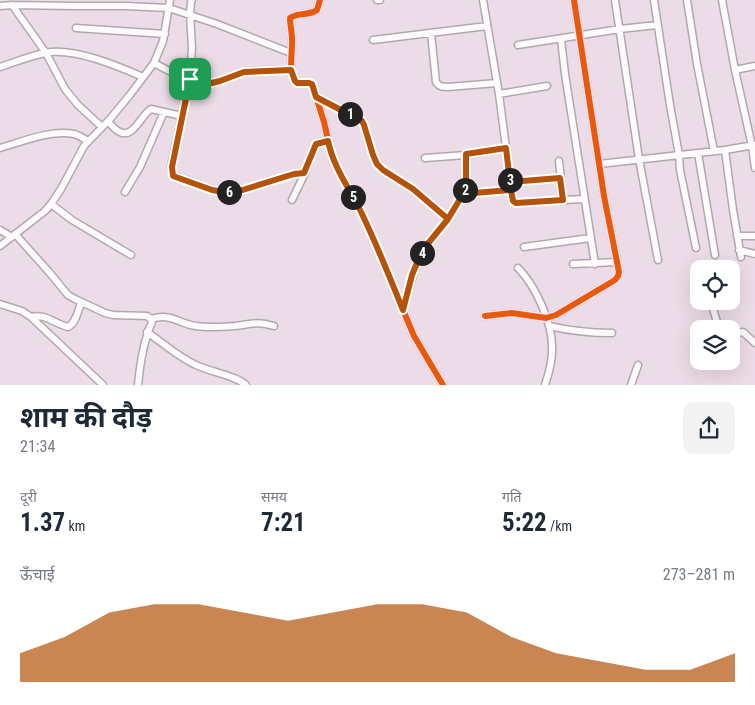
<!DOCTYPE html>
<html lang="hi">
<meta charset="utf-8">
<style>
:root{--surface:#fff;--page:#f2f2f3;--text:#1f2937;--muted:#747a83;--accent:#b45309}
body{margin:0;font-family:"Roboto Condensed","Noto Sans Devanagari",sans-serif;background:var(--page);color:var(--text);height:100vh;display:flex;flex-direction:column;font-size:19px;white-space:nowrap}
*{box-sizing:border-box;margin:0}
p{font-size:16px;color:var(--muted)}
.icon{flex:none;width:28px;height:28px;fill:none;stroke:currentColor;stroke-width:2;stroke-linecap:round;stroke-linejoin:round}
.map{position:relative;height:385px;overflow:hidden}
.sheet{display:flex;flex-direction:column;background:var(--surface);flex:1}
.sheet>*{flex:none}
.fabs{position:absolute;left:690px;top:260px;display:grid;gap:10px}
.fabs a{display:grid;place-items:center;width:50px;height:50px;border-radius:10px;background:var(--surface);box-shadow:0 5px 20px #0002;font-size:25px}
.pin{position:absolute;display:grid;place-items:center;width:42px;height:42px;color:#fff;margin:-21px;border-radius:10px;box-shadow:0 2px 8px #0006}
.km{position:absolute;width:25px;height:25px;margin:-12px;border-radius:50%;background:#222;color:#fff;font-size:14px;line-height:25px;text-align:center}
.round{display:grid;place-items:center;flex:none;width:52px;height:52px;border-radius:10px;background:var(--page)}
.head{display:flex;align-items:center;justify-content:space-between;height:85px;padding:0 20px}
h1{font-size:28px;font-weight:700;line-height:38px}
.figures{display:grid;grid-template-columns:repeat(3,1fr);gap:8px;height:85px;padding:5px 20px}
.figures div{display:grid;align-content:center}
.figures b{font-size:25px;font-weight:700}
.figures small{font-size:14px;font-weight:400}
.figures p{font-size:14px}
.chart{height:140px;padding:10px 20px}
.chart p{display:flex;justify-content:space-between}
.chart svg{width:100%;height:90px;margin-top:5px;fill:var(--accent);opacity:.7}
.map>svg:first-child{display:block}
</style>
<div class="map">
<svg width="755" height="385" viewBox="0 0 755 385">
<rect width="100%" height="100%" fill="#ecdce7"/>
<g fill="none" stroke-linecap="round" stroke-linejoin="round">
<defs>
<path id="minor" d="M 192,0 L 191,2 L 190,14 L 192,48 L 190,79 L 171,167 L 173,175 L 213,190 L 223,192 L 236,192 L 294,174 L 305,173
M 320,0 L 317,10 C 309,16 298,12 290,18 C 290,25 292,32 292,39 C 293,54 287,70 297,83 C 303,85 309,81 313,87 L 324,122 L 331,153 L 338,170 L 358,206 L 372,236 L 414,336 L 443,385
M 377,0 L 380,0
M 483,0 L 499,94 L 513,201 L 516,203 L 519,203 L 563,200 L 584,199
M 615,0 L 639,159 L 658,260
M 654,0 L 670,105 L 679,155 L 680,170 L 696,248
M 687,0 L 697,64 L 714,151
M 722,0 L 735,70 L 752,146 L 755,168
M 12,5 L 46,53 L 65,89 L 78,105 L 102,127
M 0,6 L 12,5 L 74,6 L 126,6 L 169,8 L 217,24 L 291,53
M 76,28 L 165,34
M 431,33 L 436,82 C 439,87 443,87 448,87 L 497,83
M 561,39 L 565,74 L 595,264
M 373,40 L 487,26
M 518,45 L 620,29 L 657,25
M 154,63 C 171,72 191,84 212,83 C 223,82 234,74 245,72 C 260,69 276,70 291,70
M 0,67 C 15,62 30,56 45,53 C 73,47 118,66 143,77
M 735,70 L 755,66
M 499,94 L 547,86
M 317,97 L 362,121 L 364,125 L 373,155 L 377,163 L 383,170 L 413,189 L 448,219
M 108,121 C 111,125 115,130 120,132 C 133,139 141,115 151,109 L 182,116
M 0,148 C 21,142 52,129 74,134 C 79,135 84,139 88,141
M 725,150 L 733,210 L 741,257
M 698,153 L 715,255
M 466,155 L 466,184 C 466,190 469,192 474,193 L 511,190
M 425,158 L 466,155 L 506,148
M 559,161 L 563,200
M 599,164 L 725,150 L 754,145
M 510,182 L 560,178
M 125,192 L 140,167 L 164,112
M 292,200 L 305,173 L 314,148 L 318,143 L 329,141
M 51,204 L 72,220 L 131,255
M 0,230 L 12,237
M 15,234 L 49,272 L 63,289 L 68,295 L 75,299 L 105,313 L 113,315 L 147,316 L 151,319 L 152,322 C 143,342 140,364 138,385
M 737,236 L 755,236
M 0,246 L 45,211 L 51,204 L 61,189 L 84,146 L 110,119 L 129,96 L 154,63 L 163,41 L 170,0
M 524,247 L 590,238
M 739,250 L 755,254
M 573,264 L 617,262
M 518,268 C 535,285 552,322 552,346 C 553,359 549,373 545,385
M 0,304 L 22,311 L 31,317 L 103,385
M 712,305 L 719,329
M 403,310 L 413,275 L 419,258 L 426,246 L 448,219 L 466,189
M 485,316 L 512,313 L 546,318 L 556,315 L 615,280 L 618,276 L 619,272 L 604,196 L 574,0
M 31,317 C 45,313 55,324 68,327 C 76,323 78,311 81,303
M 151,319 C 157,317 163,316 170,318 C 179,320 186,325 196,326 C 209,328 222,327 235,326 C 251,324 258,321 274,326
M 549,326 C 571,331 591,333 612,333
M 147,332 C 163,343 178,357 196,365 C 210,372 235,375 246,385
M 731,334 L 743,332 L 755,343
M 631,385 L 638,365"/>
</defs>
<use href="#minor" stroke="#b3a7af" stroke-width="9"/>
<use href="#minor" stroke="#fcfafb" stroke-width="6"/>
<defs>
<path id="cycleway" d="M 320,0 L 317,10 C 309,16 298,12 290,18 C 290,25 292,32 292,39 C 293,54 287,70 297,83 C 303,85 309,81 313,87 L 324,122 L 331,153 L 338,170 L 358,206 L 372,236 L 414,336 L 443,385
M 485,316 L 512,313 L 546,318 L 556,315 L 615,280 L 618,276 L 619,272 L 604,196 L 574,0"/>
</defs>
<use href="#cycleway" stroke="#fde4f5" stroke-width="9"/>
<use href="#cycleway" stroke="#e8590c" stroke-width="6"/>
</g>
<g fill="none" stroke-linecap="round" stroke-linejoin="round">
<defs>
<path id="route" d="M 190,79 L 212,83 L 220,81 L 244,72 L 291,70 L 295,81 L 297,83 L 309,83 L 312,84 L 316,97 L 362,121 L 364,125 L 373,155 L 377,164 L 383,170 L 413,189 L 448,219 L 466,189 L 470,192 L 474,193 L 511,190 L 513,201 L 516,203 L 563,200 L 560,178 L 510,182 L 506,148 L 466,154 L 466,189 L 448,219 L 426,246 L 419,258 L 412,275 L 403,310 C 390,278 377,245 362,214 C 350,189 334,169 328,141 L 316,144 L 304,173 L 294,174 L 236,192 L 223,192 L 212,190 L 173,176 L 172,167 L 190,79"/>
</defs>
<use href="#route" stroke="#fff" stroke-width="10"/>
<use href="#route" stroke="#b45309" stroke-width="6"/>
</g>
</svg>
<div class="fabs">
<a><svg class="icon" aria-label="locate" viewBox="0 0 24 24"><circle cx="12" cy="12" r="6"/><path d="M12 2v4M12 18v4M2 12h4M18 12h4"/></svg></a>
<a><svg class="icon" aria-label="layers" viewBox="0 0 24 24"><path d="M12 4l9 5-9 5-9-5zM3 14l9 5 9-5"/></svg></a>
</div>
<div class="pin" style="left:190px;top:79px;background:#1e9e55"><svg class="icon" aria-label="arrive" viewBox="0 0 24 24"><path d="M6 21V4h12l-3 4 3 4H6"/></svg></div>
<b class="km" style="left:350px;top:114px">1</b>
<b class="km" style="left:465px;top:190px">2</b>
<b class="km" style="left:510px;top:180px">3</b>
<b class="km" style="left:422px;top:253px">4</b>
<b class="km" style="left:353px;top:197px">5</b>
<b class="km" style="left:229px;top:192px">6</b>
</div>
<section class="sheet">
<div class="head"><div><h1>शाम की दौड़</h1><p>21:34</p></div><a class="round"><svg class="icon" aria-label="share" viewBox="0 0 24 24"><path d="M12 15V3M7 8l5-5 5 5M5 13v7h14v-7"/></svg></a></div>
<div class="figures">
<div><p>दूरी</p><b>1.37<small> km</small></b></div>
<div><p>समय</p><b>7:21</b></div>
<div><p>गति</p><b>5:22<small> /km</small></b></div>
</div>
<div class="chart"><p><span>ऊँचाई</span>273–281 m</p>
<svg viewBox="0 0 160 44" preserveAspectRatio="none"><path d="M0 44V30L10 22L20 10L30 6L40 6L50 10L60 14L70 10L80 6L90 6L100 10L110 22L120 30L130 34L140 38L150 38L160 30V44z"/></svg>
</div>
</section>
